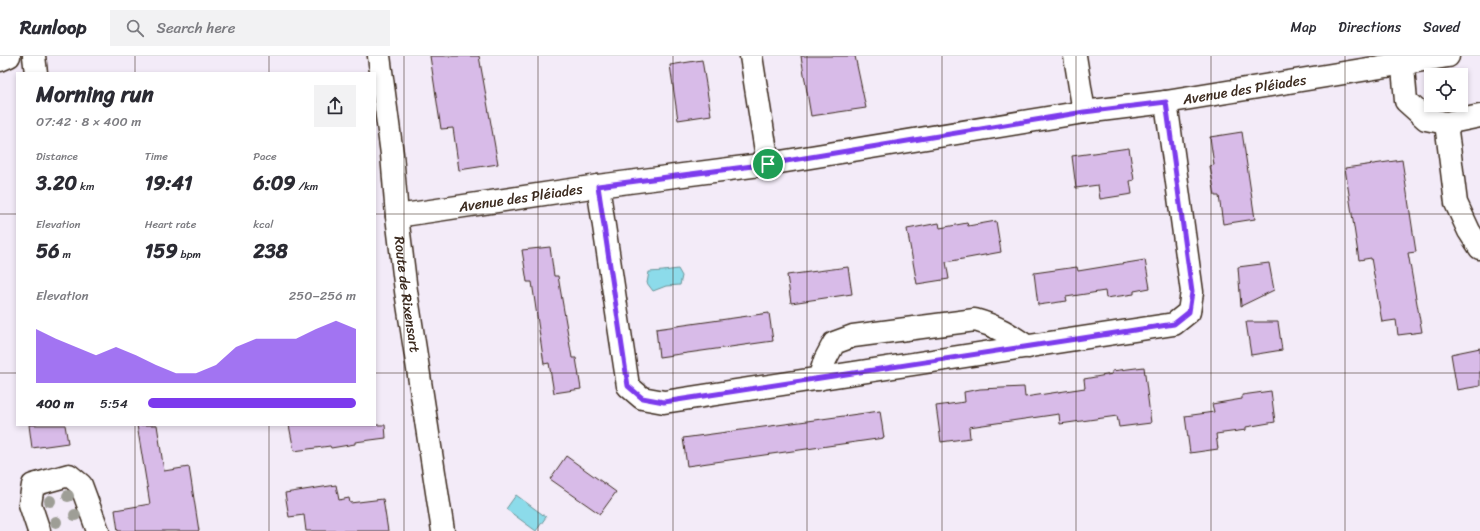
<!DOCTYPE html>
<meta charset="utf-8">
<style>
:root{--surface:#fff;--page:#f2f2f3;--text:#2b2b33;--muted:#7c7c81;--line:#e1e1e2;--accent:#7c3aed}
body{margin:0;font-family:Sriracha,sans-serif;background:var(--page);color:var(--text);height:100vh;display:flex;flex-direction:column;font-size:15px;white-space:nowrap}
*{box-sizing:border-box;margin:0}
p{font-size:13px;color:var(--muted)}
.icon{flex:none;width:22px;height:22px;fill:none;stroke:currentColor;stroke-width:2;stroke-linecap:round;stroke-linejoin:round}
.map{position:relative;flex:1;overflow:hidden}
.drawer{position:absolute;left:16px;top:16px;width:360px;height:354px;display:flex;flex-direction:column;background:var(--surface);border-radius:0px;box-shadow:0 2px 6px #0003}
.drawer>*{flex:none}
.controls{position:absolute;left:1424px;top:12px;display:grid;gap:8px}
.controls a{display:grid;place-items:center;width:44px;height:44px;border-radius:0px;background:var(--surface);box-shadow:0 2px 6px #0003;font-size:20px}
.pin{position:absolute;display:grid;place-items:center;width:34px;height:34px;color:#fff;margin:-17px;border:2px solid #fff;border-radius:50%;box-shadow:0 1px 4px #0007}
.round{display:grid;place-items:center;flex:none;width:42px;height:42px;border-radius:0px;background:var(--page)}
.headline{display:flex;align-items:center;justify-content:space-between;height:68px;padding:0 20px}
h1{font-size:22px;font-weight:700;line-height:30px}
.metrics{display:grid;grid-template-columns:repeat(3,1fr);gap:6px;height:68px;padding:4px 20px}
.metrics div{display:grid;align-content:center}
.metrics b{font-size:20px;font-weight:700}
.metrics small{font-size:11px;font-weight:400}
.metrics p{font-size:11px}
.chart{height:112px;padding:8px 20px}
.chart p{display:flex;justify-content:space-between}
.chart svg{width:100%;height:72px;margin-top:4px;fill:var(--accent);opacity:.7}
ul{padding:0 20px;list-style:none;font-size:13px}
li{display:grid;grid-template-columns:64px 48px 1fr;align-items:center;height:30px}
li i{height:10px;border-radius:5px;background:var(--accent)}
header{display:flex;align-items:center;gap:24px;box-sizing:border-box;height:56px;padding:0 20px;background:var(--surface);border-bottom:1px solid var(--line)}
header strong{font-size:19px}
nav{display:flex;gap:22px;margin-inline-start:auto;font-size:14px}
.search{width:280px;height:36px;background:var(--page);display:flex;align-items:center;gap:10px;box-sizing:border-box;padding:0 14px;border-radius:0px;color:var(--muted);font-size:15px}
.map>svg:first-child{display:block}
</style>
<header>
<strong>Runloop</strong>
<div class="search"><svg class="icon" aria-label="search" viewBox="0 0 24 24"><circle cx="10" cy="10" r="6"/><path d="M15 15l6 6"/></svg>Search here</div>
<nav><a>Map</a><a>Directions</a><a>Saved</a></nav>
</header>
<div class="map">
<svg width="1480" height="475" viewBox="0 0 1480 475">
<rect width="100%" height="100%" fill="#f3ebf8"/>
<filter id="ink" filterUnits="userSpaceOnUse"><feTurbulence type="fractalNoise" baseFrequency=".025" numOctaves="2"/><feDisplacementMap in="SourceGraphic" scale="8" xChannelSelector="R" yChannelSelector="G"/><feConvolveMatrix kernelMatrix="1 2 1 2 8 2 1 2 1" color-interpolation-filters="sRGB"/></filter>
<g filter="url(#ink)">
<path fill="#8cdbea" stroke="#6c9498" d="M 678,213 L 682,220 L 680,229 L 666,230 L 653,235 L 647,227 L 649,216 L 663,215 Z
M 516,439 L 546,461 L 536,475 L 506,453 Z"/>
<path fill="#d8bbe8" stroke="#3b2a1e" d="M 430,0 L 479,0 L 498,108 L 459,114 L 453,72 L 441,73 Z
M 801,0 L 855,0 L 866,52 L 811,60 Z
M 702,4 L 711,59 L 678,64 L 670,9 Z
M 1242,76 L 1255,163 L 1223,168 L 1219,140 L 1215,140 L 1210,110 L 1214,109 L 1210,81 Z
M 1129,92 L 1134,124 L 1130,125 L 1132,138 L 1100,143 L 1098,129 L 1076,132 L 1072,100 Z
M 1402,104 L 1416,196 L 1408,197 L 1422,276 L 1398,279 L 1396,264 L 1382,266 L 1371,202 L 1359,204 L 1345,112 Z
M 996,165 L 1001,196 L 946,206 L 949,223 L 917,228 L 907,173 L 939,167 L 940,172 L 967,167 L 968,170 Z
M 550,191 L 554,220 L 558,220 L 572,302 L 576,302 L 581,333 L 554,337 L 549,307 L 544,308 L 532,226 L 527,226 L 522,194 Z
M 1145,204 L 1150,232 L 1134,235 L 1134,238 L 1106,242 L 1105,235 L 1066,241 L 1067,245 L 1038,249 L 1034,217 L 1077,211 L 1078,215 Z
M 1269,207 L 1274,234 L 1241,250 L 1238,211 Z
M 848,211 L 852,238 L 791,247 L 787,219 Z
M 769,257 L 773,285 L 659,301 L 656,273 Z
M 1246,266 L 1278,266 L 1282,294 L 1251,299 Z
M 1480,292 L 1480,330 L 1457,334 L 1451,298 Z
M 1144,311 L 1151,367 L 1119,371 L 1117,360 L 1060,368 L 1059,358 L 969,371 L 970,382 L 941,386 L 936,350 L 965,346 L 964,336 L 980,333 L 1024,331 L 1025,341 L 1085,332 L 1084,323 L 1112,318 L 1112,315 Z
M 1271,335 L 1275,366 L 1246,371 L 1246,374 L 1216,378 L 1218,393 L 1190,397 L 1185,360 L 1214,356 L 1212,348 L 1242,343 L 1242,339 Z
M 880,355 L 884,382 L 687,410 L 683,382 Z
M 29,369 L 65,369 L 68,387 L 32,392 Z
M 137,369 L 157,369 L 164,415 L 189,411 L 199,475 L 118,475 L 115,454 L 150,448 Z
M 289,369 L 385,369 L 386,382 L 355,386 L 355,388 L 331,392 L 330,390 L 294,395 Z
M 566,400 L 616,436 L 600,458 L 550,423 Z
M 336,429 L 339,444 L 349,442 L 350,447 L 383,443 L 388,475 L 306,475 L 304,459 L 289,461 L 285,437 Z"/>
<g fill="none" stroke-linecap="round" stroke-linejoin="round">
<defs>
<g id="minor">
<path d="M 34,0 L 36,17"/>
<path id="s1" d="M 379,0 L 392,98 L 397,160 L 406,235 L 443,475"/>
<path d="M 751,0 L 768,108"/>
<path d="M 1075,0 L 1084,56"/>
<path d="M 1402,0 L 1406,45 L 1426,63 L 1446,67 L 1480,60"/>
<path d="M 0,4 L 9,0"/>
<path d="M 1446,67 L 1456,147 L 1469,175 L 1480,192"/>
<path d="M 598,130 L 628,330 L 642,342 L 664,346 L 1174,268 L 1189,256 L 1192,236 L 1166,46"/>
<path id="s2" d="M 397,160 L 598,130 L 768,108 L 1084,56 L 1166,46 L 1448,0"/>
<path d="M 819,323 L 825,304 L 834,287 L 853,280 L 975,264 C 997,270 1009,278 1028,291"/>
<path d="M 39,475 L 30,448 L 33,429 L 69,419 L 81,429 L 98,475"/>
</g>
</defs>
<use href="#minor" stroke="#3b2a1e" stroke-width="25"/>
<use href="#minor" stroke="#fff" stroke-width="22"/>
</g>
<g fill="#9e9e96">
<circle cx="68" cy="440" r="6"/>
<circle cx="50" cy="445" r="6"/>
<circle cx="75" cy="459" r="6"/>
<circle cx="56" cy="466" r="6"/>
</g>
</g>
<g fill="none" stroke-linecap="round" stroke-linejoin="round" filter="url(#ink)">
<defs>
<path id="route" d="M 1166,46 L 1192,236 L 1189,256 L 1174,268 L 664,346 L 642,342 L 628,330 L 598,130 L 768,108 L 1084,56 Z"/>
</defs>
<use href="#route" stroke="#fff" stroke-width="8"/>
<use href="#route" stroke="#7c3aed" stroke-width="5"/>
</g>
<path fill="none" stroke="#3b2a1e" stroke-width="1" stroke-opacity="0.55" d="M 135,0 L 135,17M 269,0 L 269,17M 404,0 L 404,475M 538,0 L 538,475M 673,0 L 673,475M 807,0 L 807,475M 942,0 L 942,475M 1076,0 L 1076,475M 1211,0 L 1211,475M 1345,0 L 1345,475M 0,158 L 17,158M 375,158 L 1480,158M 0,317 L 17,317M 375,317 L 1480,317M 135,369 L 135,475M 269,369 L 269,475"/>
<g text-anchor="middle" stroke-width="3" stroke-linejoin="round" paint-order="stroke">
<g font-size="14" fill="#3b2a1e" stroke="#fff">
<text dy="5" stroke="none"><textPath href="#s2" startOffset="857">Avenue des Pléiades</textPath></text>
<text dy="5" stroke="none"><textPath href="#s2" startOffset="125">Avenue des Pléiades</textPath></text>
<text dy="5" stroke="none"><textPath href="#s1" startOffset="240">Route de Rixensart</textPath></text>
</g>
</g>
</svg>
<div class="controls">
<a><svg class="icon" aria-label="locate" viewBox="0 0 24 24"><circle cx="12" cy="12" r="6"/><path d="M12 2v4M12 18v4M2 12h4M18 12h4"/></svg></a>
</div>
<div class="pin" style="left:768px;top:108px;background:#1e9e55"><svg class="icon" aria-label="arrive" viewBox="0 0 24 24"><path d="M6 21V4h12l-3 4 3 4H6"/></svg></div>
<section class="drawer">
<div class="headline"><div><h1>Morning run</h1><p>07:42 · 8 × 400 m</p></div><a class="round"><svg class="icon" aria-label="share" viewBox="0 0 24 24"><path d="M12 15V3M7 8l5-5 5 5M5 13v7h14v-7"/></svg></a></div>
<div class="metrics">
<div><p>Distance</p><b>3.20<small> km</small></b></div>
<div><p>Time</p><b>19:41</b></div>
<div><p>Pace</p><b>6:09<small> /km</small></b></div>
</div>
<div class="metrics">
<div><p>Elevation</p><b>56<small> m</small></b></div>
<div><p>Heart rate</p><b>159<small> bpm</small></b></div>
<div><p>kcal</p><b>238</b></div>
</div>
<div class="chart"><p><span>Elevation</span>250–256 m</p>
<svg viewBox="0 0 160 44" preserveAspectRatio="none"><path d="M0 44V11L10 17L20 22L30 27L40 22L50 27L60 33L70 38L80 38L90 33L100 22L110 17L120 17L130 17L140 11L150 6L160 11V44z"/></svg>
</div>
<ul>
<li><b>400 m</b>5:54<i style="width:100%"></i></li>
</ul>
</section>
</div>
